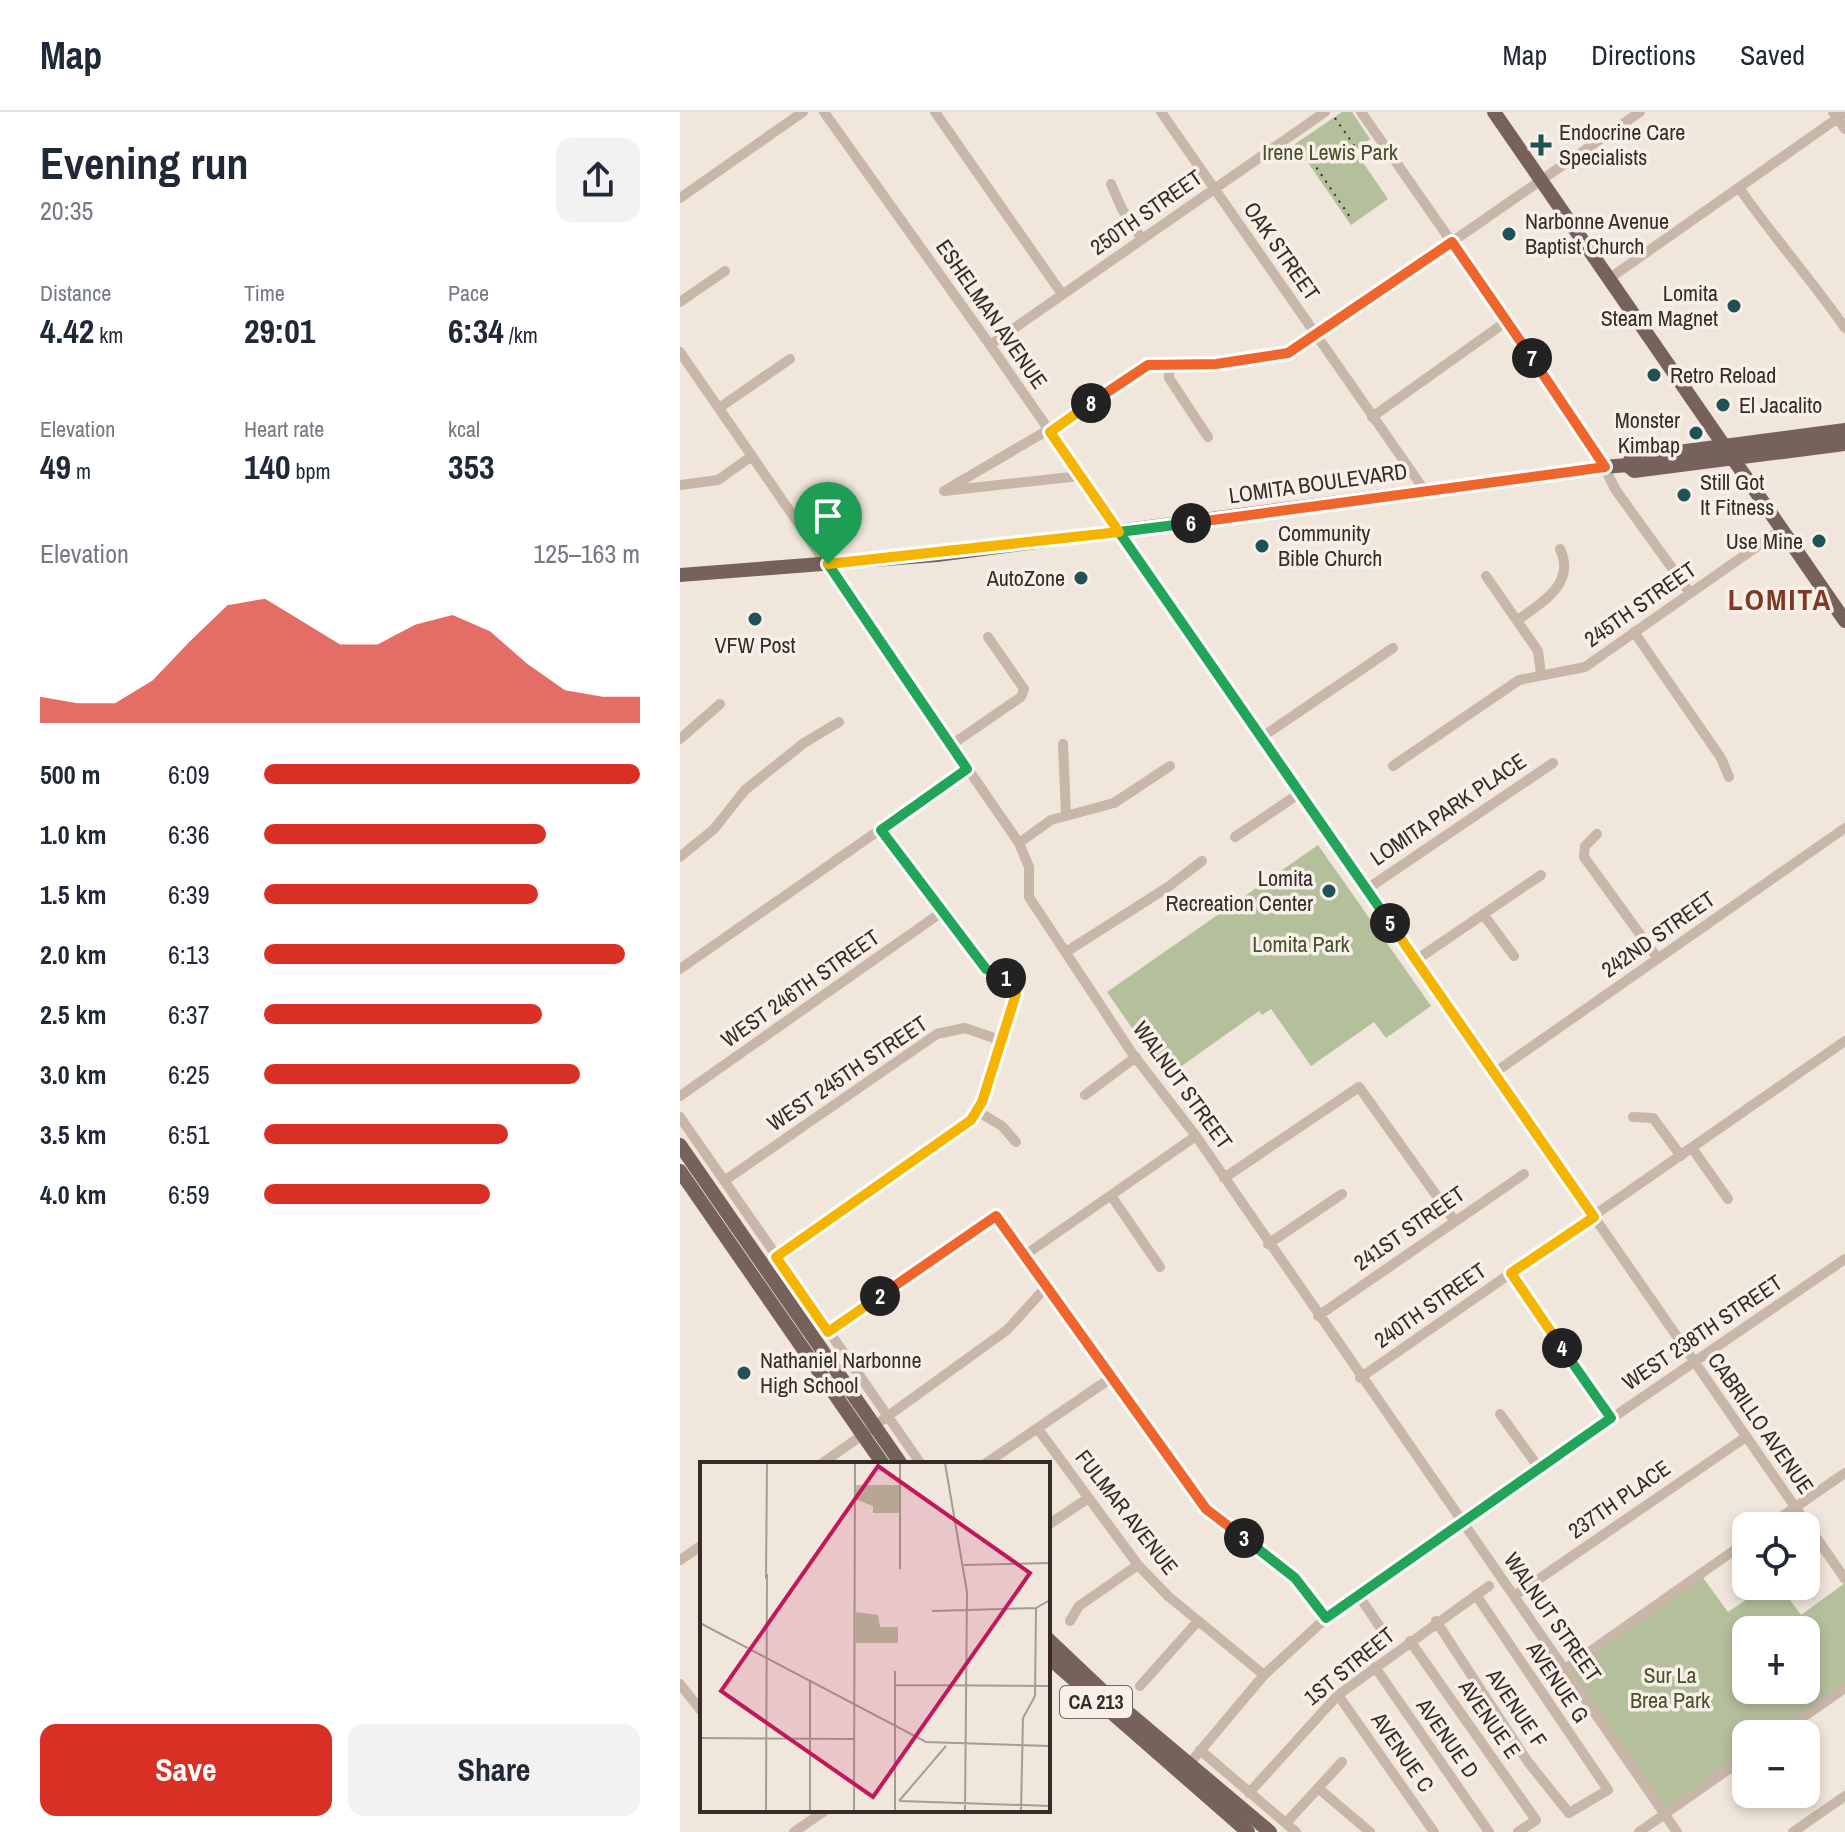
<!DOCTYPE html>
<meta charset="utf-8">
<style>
:root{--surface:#fff;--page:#f2f2f3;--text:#1f2937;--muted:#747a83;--line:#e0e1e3;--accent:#d93025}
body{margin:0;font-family:"Archivo Narrow",sans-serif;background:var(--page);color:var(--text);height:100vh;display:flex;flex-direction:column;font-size:30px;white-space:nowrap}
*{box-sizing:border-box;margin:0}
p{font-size:26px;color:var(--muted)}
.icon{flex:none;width:44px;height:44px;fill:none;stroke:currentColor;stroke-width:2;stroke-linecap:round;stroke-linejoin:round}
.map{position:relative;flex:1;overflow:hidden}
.sheet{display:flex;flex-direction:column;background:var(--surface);width:680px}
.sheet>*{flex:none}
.tools{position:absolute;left:1052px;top:1400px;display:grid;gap:16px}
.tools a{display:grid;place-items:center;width:88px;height:88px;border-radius:16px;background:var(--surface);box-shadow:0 4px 12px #0003;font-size:40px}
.pin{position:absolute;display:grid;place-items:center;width:68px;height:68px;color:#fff;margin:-82px -34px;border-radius:50% 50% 50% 0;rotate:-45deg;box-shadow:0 0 8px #0007}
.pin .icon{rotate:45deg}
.km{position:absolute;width:40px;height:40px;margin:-20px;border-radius:50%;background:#222;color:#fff;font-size:22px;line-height:40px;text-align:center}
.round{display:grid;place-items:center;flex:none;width:84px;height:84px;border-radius:16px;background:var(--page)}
.head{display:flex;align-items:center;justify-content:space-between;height:136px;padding:0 40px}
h1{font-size:44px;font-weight:700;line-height:60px}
.stats{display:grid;grid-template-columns:repeat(3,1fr);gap:12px;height:136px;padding:8px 40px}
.stats div{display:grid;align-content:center}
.stats b{font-size:34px;font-weight:700}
.stats small{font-size:22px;font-weight:400}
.stats p{font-size:22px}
.chart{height:224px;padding:16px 40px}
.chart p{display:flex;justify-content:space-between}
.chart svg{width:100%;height:144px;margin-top:8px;fill:var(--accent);opacity:.7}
.cta{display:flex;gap:16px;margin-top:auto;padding:16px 40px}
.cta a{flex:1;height:92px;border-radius:16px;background:var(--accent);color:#fff;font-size:32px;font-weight:700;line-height:92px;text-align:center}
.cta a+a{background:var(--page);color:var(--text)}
ul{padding:0 40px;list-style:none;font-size:26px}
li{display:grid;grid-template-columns:128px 96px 1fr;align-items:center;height:60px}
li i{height:20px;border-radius:10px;background:var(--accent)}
header{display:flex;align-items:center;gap:48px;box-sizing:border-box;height:112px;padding:0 40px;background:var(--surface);border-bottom:2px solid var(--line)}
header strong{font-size:38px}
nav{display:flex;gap:44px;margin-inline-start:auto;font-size:28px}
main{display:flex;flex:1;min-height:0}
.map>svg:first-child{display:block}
</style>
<header>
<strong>Map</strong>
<nav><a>Map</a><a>Directions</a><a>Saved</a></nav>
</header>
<main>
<section class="sheet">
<div class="head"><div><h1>Evening run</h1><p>20:35</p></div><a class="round"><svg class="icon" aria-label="share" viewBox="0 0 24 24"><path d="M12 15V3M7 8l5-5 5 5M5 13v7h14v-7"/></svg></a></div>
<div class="stats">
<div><p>Distance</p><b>4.42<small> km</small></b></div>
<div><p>Time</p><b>29:01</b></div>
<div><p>Pace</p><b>6:34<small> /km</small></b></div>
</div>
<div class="stats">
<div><p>Elevation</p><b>49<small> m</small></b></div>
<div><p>Heart rate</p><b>140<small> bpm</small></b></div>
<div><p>kcal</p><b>353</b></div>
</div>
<div class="chart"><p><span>Elevation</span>125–163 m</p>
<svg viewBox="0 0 160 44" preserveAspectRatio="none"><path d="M0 44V36L10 38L20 38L30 31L40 19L50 8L60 6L70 13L80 20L90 20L100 14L110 11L120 16L130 26L140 34L150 36L160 36V44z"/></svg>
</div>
<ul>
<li><b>500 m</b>6:09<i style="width:100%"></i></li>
<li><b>1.0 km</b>6:36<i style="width:75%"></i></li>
<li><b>1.5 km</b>6:39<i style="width:73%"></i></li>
<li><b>2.0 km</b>6:13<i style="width:96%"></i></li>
<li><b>2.5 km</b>6:37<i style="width:74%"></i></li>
<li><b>3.0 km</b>6:25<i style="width:84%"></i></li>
<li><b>3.5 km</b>6:51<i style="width:65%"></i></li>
<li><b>4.0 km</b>6:59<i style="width:60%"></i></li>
</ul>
<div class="cta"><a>Save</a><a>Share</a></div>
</section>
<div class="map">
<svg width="1165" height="1720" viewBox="0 0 1165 1720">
<rect width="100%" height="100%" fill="#f0e6db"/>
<path fill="#b4bf9c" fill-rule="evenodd" d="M 662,0 L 672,0 L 690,27 L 675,39 L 708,87 L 671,113 L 615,32 Z
M 638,733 L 751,894 L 706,926 L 694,910 L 631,954 L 591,897 L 582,903 L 579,899 L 486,965 L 427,880 Z
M 1021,1463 L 1048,1500 L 1086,1474 L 1100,1474 L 1121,1503 L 1165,1471 L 1165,1574 L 1096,1622 L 1066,1622 L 1066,1643 L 985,1700 L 887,1557 ZM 1066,1518 L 1126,1518 L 1126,1578 L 1066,1578 Z"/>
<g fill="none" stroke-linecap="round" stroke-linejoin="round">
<path stroke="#c8b6a8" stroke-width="10" d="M 144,0 L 310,233 L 1165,1467
M 255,0 L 382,182
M 481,0 L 745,379
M 681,0 L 916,337 L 935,377 L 1010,481
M 1153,0 L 1165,17
M 431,72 L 442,97 L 462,127
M 1060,77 C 1093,125 1132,168 1165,216
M 0,86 L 123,0
M 930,166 L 1165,1
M 0,190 L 45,159
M 310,233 L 645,0
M 0,240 L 339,731 L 349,755 L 349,785 L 452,941 L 516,1024 L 997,1720
M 489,252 L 489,266 L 528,325
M 39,296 L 110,247
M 692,305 L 827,209
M 368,318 L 264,379 L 400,364
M 370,320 L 468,253 L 536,252 L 608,241 L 618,236 L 960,0
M 0,373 L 38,368 L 72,344
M 806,464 L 858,539 L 861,563
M 839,507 C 863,490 896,471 880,437
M 954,520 L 1041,646 L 1049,665
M 582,625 L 713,536
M 0,627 L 40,592
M 383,632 L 386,703
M 271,633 L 341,585 L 344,577 L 308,525
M 713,654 L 839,568 L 905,555 L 1102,417
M 917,722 L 905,734 L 904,745 L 978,847
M 555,725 L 620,681
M 339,731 L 371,708 L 434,691 L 490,654
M 0,745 L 34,717 L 65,678 L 124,631 L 159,610
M 687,777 L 873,651
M 803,802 L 834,844
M 386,840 L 488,775 L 522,749
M 736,848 L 861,763
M 0,857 L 287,657
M 814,961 L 1165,716
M 405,983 L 456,945
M 0,984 L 262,800
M 297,999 L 322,1014 L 336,1030
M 0,1005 L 241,1352
M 953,1005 L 973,1006 L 1001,1044
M 1012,1036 L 1048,1087
M 544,1066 L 679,975 L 774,1108
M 44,1069 L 257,922 L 285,916 L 320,928
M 432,1085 L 480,1155
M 588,1132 L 662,1082
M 345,1143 L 516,1024
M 96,1145 L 291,1008 L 302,990 L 336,882 L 335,870 L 306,857 L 201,718
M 831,1161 L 931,1306
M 638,1204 L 844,1062
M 148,1220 L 316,1104 L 526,1397 L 615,1466 L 646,1506
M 680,1266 L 1165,929
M 820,1302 L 859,1356
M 201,1309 L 327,1218 L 367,1174
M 358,1317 L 458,1453 L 488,1484 L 584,1563
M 141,1352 L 188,1319
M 305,1352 L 431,1266
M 368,1413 L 407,1387
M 1088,1414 L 1165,1361
M 0,1448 L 22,1433
M 679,1484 L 708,1527
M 834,1484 L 1066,1325
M 390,1509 L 399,1494 L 458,1453
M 756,1509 L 848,1650 L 889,1701 L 928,1678 L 796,1483
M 730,1529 L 856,1708 L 838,1720
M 695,1555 L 809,1720
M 885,1557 L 1066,1430
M 0,1572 L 22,1600
M 460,1574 L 518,1509
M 658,1583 L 754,1720
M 1099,1622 L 1165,1576
M 520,1638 L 616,1720
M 505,1657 L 584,1563 L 646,1506 L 859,1356 L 1165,1147
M 638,1676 L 690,1720
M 569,1681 L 658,1583 L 809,1474
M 606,1711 L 662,1650
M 114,1720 L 146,1698
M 959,1720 L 1066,1645
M 1113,1720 L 1165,1684"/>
<path stroke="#76625a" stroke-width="14" d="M 814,0 L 1165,509
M 947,353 L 952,346 L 1165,318
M 0,463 L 257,443 L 925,355 L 947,353 L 954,359 L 1165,332
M 0,1033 L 221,1352
M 0,1059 L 203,1352
M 368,1527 L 425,1581 L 590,1720
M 368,1545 L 568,1720"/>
<path stroke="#352c28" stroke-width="2" stroke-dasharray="2 6" stroke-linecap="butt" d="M 655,6 L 676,36
M 632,49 L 670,105"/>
</g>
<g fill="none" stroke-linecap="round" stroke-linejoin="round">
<defs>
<path id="split-1" d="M 148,452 L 287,657 L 201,718 L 306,857 L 326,866"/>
<path id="split-2" d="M 200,1184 L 148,1220 L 96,1145 L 291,1008 L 302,990 L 336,882 L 335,870 L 326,866"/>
<path id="split-3" d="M 200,1184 L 316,1104 L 526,1397 L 564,1426"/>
<path id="split-4" d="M 564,1426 L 615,1466 L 646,1506 L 931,1306 L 882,1236"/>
<path id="split-5" d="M 710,811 L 914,1105 L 831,1161 L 882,1236"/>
<path id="split-6" d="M 511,411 L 439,420 L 710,811"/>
<path id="split-7" d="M 511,411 L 925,355 L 852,246"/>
<path id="split-8" d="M 411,291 L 468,253 L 536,252 L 608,241 L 772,130 L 852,246"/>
<path id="split-9" d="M 148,452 L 439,420 L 370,320 L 411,291"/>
</defs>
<use href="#split-1" stroke="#fff" stroke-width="16"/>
<use href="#split-2" stroke="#fff" stroke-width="16"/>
<use href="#split-3" stroke="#fff" stroke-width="16"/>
<use href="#split-4" stroke="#fff" stroke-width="16"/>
<use href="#split-5" stroke="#fff" stroke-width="16"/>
<use href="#split-6" stroke="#fff" stroke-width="16"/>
<use href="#split-7" stroke="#fff" stroke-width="16"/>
<use href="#split-8" stroke="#fff" stroke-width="16"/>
<use href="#split-9" stroke="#fff" stroke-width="16"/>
<use href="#split-1" stroke="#22a559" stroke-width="10"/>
<use href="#split-2" stroke="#f5b400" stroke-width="10"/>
<use href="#split-3" stroke="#f0652b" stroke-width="10"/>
<use href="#split-4" stroke="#22a559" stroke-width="10"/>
<use href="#split-5" stroke="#f5b400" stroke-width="10"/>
<use href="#split-6" stroke="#22a559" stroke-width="10"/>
<use href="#split-7" stroke="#f0652b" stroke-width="10"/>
<use href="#split-8" stroke="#f0652b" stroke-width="10"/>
<use href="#split-9" stroke="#f5b400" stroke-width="10"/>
</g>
<g fill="#1f5254" stroke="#f8f0e8" stroke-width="3">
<path d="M857 21h8v8h8v8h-8v8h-8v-8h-8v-8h8z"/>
<circle cx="829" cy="122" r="8"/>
<circle cx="1054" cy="194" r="8"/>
<circle cx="974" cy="263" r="8"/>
<circle cx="1043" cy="293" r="8"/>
<circle cx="1016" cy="321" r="8"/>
<circle cx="1004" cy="383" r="8"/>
<circle cx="1139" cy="429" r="8"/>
<circle cx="582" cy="434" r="8"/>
<circle cx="401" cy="466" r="8"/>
<circle cx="75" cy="507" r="8"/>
<circle cx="649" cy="779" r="8"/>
<circle cx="64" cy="1261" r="8"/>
</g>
<g text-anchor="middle" stroke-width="7" stroke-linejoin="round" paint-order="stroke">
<rect fill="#f8f0e8" stroke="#706762" stroke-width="2" x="380" y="1574" width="72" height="32" rx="6"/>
<g font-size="20" font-weight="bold" fill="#352c28">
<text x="416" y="1597">CA 213</text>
</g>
<g font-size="22" fill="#352c28" stroke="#f8f0e8" text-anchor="start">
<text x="879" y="28">Endocrine Care<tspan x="879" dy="25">Specialists</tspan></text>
<text x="845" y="117">Narbonne Avenue<tspan x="845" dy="25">Baptist Church</tspan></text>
<text x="1038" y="189" text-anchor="end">Lomita<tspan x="1038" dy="25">Steam Magnet</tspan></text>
<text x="990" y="271">Retro Reload</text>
<text x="1059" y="301">El Jacalito</text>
<text x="1000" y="316" text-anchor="end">Monster<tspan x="1000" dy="25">Kimbap</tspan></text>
<text x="1020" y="378">Still Got<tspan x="1020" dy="25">It Fitness</tspan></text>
<text x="598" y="429">Community<tspan x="598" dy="25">Bible Church</tspan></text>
<text x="1123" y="437" text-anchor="end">Use Mine</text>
<text x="385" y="474" text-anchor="end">AutoZone</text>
<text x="75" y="541" text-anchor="middle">VFW Post</text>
<text x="633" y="774" text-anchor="end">Lomita<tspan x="633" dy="25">Recreation Center</tspan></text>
<text x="80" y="1256">Nathaniel Narbonne<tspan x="80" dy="25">High School</tspan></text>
</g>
<g font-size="22" fill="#46522d" stroke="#f8f0e8">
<text x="650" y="48">Irene Lewis Park</text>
<text x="621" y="840">Lomita Park</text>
<text x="990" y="1571">Sur La<tspan x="990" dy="25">Brea Park</tspan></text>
</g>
<g font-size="22" fill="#352c28" stroke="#f8f0e8">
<text transform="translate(466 100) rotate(-35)" y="8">250TH STREET</text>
<text transform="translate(602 139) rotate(55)" y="8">OAK STREET</text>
<text transform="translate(312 202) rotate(55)" y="8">ESHELMAN AVENUE</text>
<text transform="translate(638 371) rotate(-8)" y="8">LOMITA BOULEVARD</text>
<text transform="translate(960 492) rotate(-35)" y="8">245TH STREET</text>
<text transform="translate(768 697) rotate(-34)" y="8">LOMITA PARK PLACE</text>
<text transform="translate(978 822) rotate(-35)" y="8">242ND STREET</text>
<text transform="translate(120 876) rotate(-35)" y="8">WEST 246TH STREET</text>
<text transform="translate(167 961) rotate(-34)" y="8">WEST 245TH STREET</text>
<text transform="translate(503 973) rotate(54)" y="8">WALNUT STREET</text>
<text transform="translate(729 1116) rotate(-35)" y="8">241ST STREET</text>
<text transform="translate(750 1193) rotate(-35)" y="8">240TH STREET</text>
<text transform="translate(1022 1220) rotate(-34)" y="8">WEST 238TH STREET</text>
<text transform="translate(1081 1311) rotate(55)" y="8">CABRILLO AVENUE</text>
<text transform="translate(939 1387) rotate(-35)" y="8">237TH PLACE</text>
<text transform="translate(447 1400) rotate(52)" y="8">FULMAR AVENUE</text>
<text transform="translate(873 1505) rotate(55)" y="8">WALNUT STREET</text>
<text transform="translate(669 1554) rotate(-39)" y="8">1ST STREET</text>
<text transform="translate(878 1570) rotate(56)" y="8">AVENUE G</text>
<text transform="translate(837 1596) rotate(56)" y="8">AVENUE F</text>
<text transform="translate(810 1607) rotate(55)" y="8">AVENUE E</text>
<text transform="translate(768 1626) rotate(55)" y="8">AVENUE D</text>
<text transform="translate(723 1640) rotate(55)" y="8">AVENUE C</text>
</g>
<g font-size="30" font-weight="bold" letter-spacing="2" fill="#803825" stroke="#f8f0e8">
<text x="1100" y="498">LOMITA</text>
</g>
</g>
<g transform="translate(20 1350)">
<rect width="350" height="350" fill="#f0e6db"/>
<path d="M 155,23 L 200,23 L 199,51 L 173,51 L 173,44 L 155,37 ZM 156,150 L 178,153 L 180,165 L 198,165 L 198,181 L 156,181 Z" fill="#b4bf9c"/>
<path fill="none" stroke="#a59c93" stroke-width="2" d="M 245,1 L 267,130 L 265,349M 264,103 L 350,101M 200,107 L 200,1M 66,117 L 67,1M 232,149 L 336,146 L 350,138M 0,161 L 226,280 L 350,284M 195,223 L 350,224M 0,276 L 154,277M 199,339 L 246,284M 200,339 L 350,344M 66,349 L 67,112M 110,349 L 110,218M 154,349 L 155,1M 195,349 L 195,209M 321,349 L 323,256 L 335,234 L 336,146"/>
<path fill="#c2185b" fill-opacity="0.15" stroke="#c2185b" stroke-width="4" d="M 178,4 L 330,111 L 173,335 L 21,229 Z"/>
<rect width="350" height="350" fill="none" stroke="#352c28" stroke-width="4"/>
</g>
</svg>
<div class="tools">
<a><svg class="icon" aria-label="locate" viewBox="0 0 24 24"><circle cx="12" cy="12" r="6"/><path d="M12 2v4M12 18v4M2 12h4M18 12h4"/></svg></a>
<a>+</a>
<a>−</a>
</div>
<div class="pin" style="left:148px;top:452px;background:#1e9e55"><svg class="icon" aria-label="arrive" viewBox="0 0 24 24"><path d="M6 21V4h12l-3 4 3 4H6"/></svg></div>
<b class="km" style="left:326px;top:866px">1</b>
<b class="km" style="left:200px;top:1184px">2</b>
<b class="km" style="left:564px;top:1426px">3</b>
<b class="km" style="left:882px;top:1236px">4</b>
<b class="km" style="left:710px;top:811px">5</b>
<b class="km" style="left:511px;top:411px">6</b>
<b class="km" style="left:852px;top:246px">7</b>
<b class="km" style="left:411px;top:291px">8</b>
</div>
</main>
